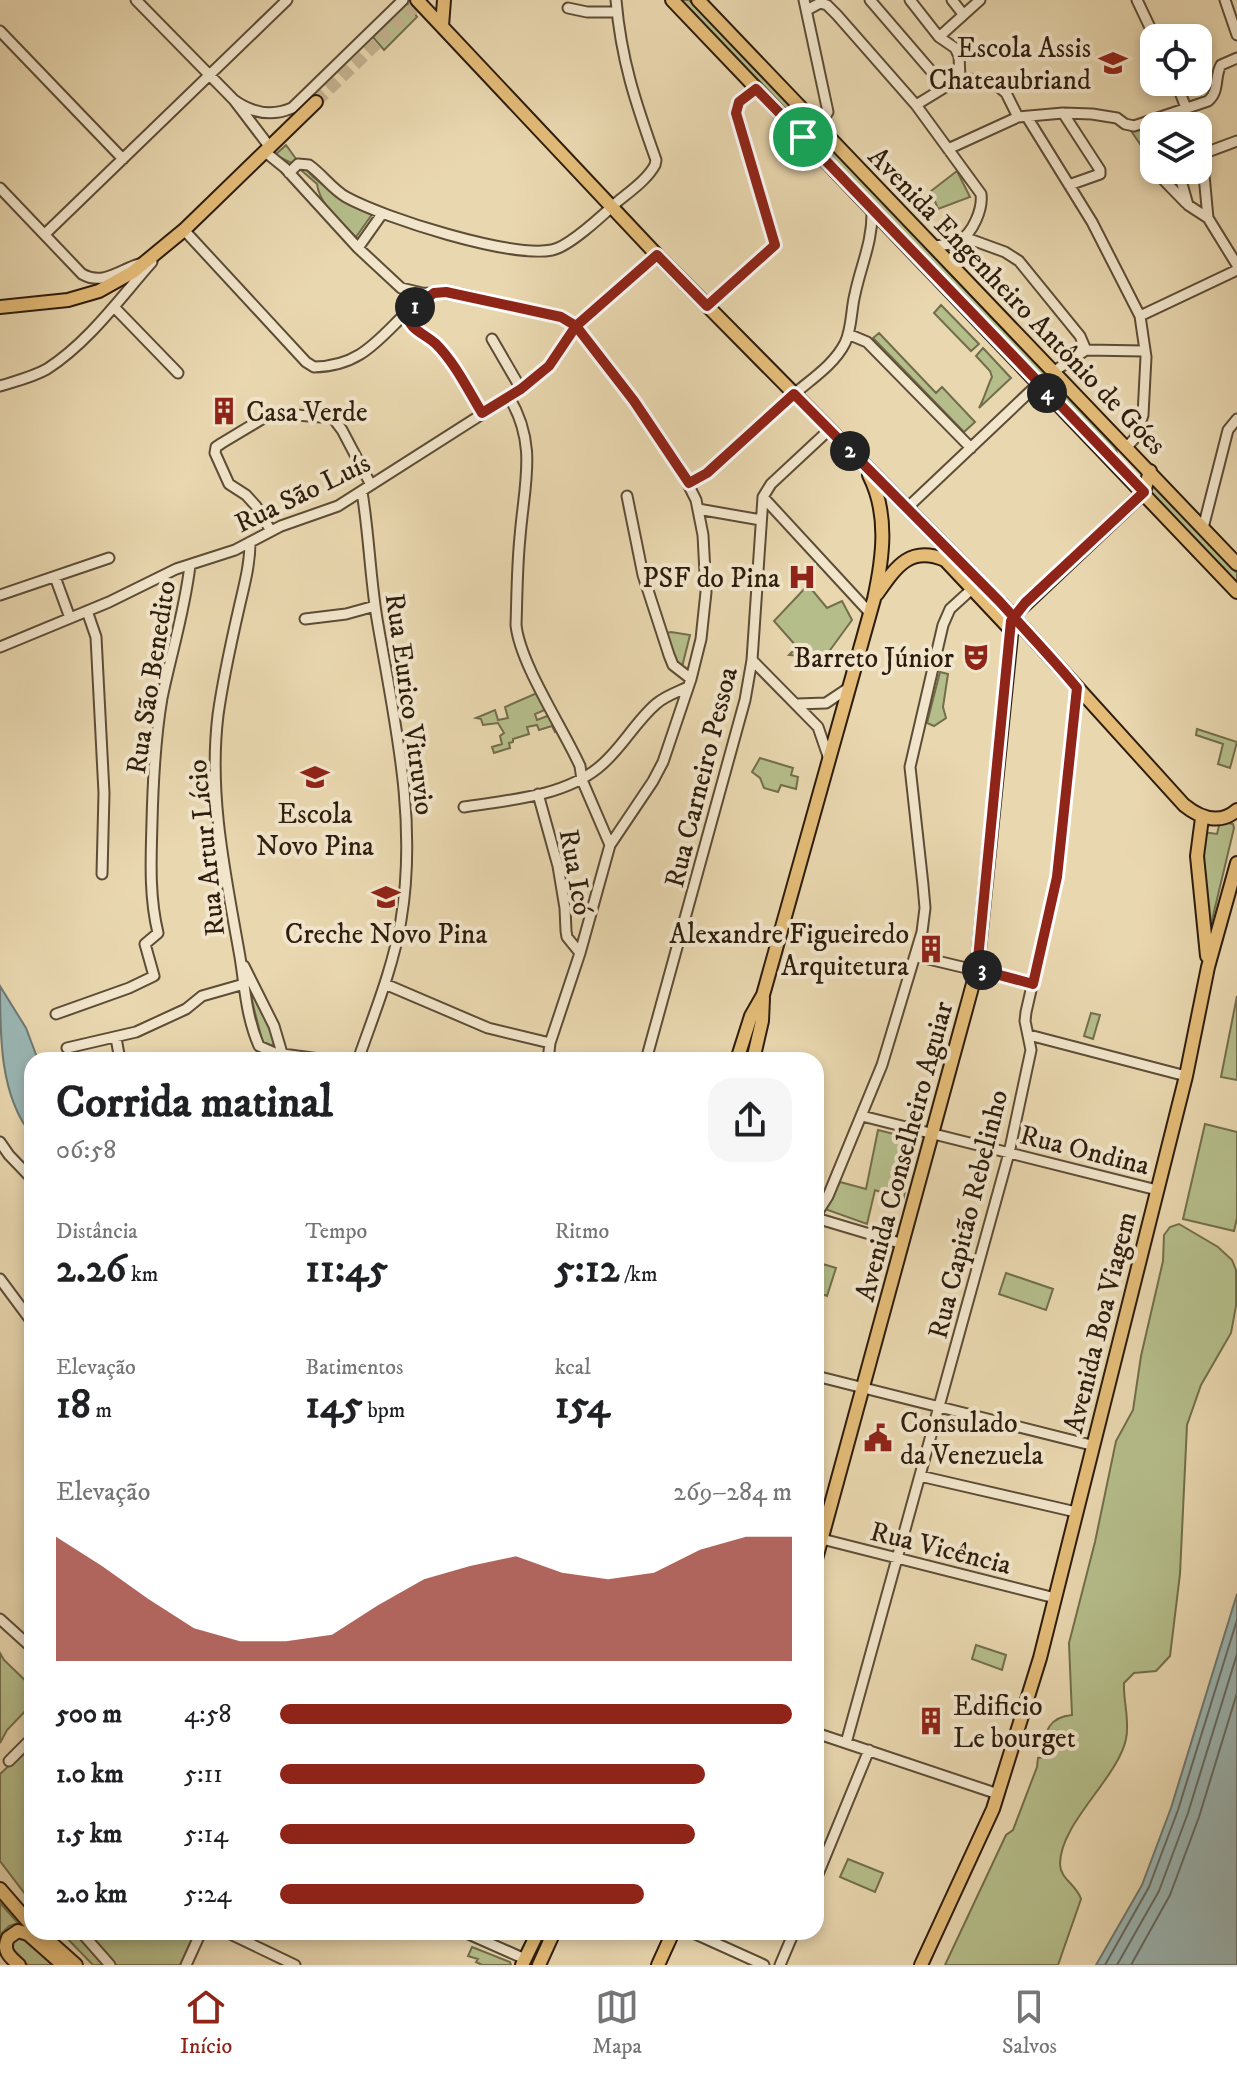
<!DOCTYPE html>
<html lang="pt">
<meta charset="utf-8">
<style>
:root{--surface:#fff;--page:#f6f6f6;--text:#202124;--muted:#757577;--line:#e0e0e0;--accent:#8f2418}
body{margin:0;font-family:"IM FELL DW Pica",serif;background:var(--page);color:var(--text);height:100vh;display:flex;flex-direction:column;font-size:30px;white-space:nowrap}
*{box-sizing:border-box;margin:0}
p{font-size:26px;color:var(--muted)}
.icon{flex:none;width:44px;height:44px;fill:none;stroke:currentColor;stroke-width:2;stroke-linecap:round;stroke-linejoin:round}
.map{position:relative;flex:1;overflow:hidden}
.details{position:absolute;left:24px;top:1052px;width:800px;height:888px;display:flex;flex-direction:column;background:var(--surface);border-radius:24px;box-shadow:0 4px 12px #0003}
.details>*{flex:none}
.controls{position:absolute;left:1140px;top:24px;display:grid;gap:16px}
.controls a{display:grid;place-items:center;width:72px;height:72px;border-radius:16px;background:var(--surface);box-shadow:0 4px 12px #0003;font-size:40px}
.pin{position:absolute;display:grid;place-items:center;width:68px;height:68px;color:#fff;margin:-34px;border:4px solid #fff;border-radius:50%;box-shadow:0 2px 8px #0007}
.km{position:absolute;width:40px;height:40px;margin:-20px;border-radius:50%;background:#222;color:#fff;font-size:22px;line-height:40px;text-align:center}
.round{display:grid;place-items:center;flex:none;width:84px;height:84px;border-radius:24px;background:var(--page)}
.overview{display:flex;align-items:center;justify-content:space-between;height:136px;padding:0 32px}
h1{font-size:44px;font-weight:700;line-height:60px}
.stats{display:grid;grid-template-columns:repeat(3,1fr);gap:12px;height:136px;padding:8px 32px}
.stats div{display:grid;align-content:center}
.stats b{font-size:40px;font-weight:700}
.stats small{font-size:22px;font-weight:400}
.stats p{font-size:22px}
.chart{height:224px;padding:16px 32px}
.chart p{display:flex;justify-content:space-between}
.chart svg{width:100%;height:144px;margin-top:8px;fill:var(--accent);opacity:.7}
ul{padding:0 32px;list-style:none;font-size:26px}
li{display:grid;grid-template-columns:128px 96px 1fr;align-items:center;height:60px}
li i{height:20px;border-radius:10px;background:var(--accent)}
.tabs{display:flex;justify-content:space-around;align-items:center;height:112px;border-top:2px solid var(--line);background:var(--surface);font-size:22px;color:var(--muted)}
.tabs a{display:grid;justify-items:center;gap:4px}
.tabs .active{color:var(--accent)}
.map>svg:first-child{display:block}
</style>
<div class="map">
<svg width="1237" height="1965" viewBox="0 0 1237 1965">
<rect width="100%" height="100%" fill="#e9d7af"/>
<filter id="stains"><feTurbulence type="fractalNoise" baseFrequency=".0025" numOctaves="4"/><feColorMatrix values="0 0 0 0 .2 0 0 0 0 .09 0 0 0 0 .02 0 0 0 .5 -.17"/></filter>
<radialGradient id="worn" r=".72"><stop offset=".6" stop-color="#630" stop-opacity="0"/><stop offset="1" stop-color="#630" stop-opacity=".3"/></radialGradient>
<path fill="#b5be8b" stroke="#726e4c" stroke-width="2" d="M 681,0 L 689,0 L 800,117 L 799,121 L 796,121 Z
M 405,4 L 408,4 L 417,17 L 384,50 L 372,36 Z
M 1159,123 L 1166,126 L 1154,126 L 1153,163 L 1127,125 L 1141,130 Z
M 815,136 L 819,136 L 1115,447 L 1120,462 L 814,141 Z
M 286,145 C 310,181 334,195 373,213 L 356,237 C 342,225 319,203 317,184 L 294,164 L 275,155 Z
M 957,171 L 970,197 L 938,209 L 931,191 Z
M 941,305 L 979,344 L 971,351 L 934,313 Z
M 879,333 L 936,393 L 942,387 L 975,422 L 964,432 L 873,338 Z
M 983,348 L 1011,378 L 979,408 C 985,397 987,387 992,377 L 990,371 L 976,356 Z
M 1150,482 L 1237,573 L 1237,582 L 1148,490 Z
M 808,585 L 827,608 L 842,601 L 852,620 L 825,657 L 809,664 L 802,656 L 789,655 L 797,647 L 774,621 Z
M 671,632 L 690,635 L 681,671 L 661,634 Z
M 940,672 L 948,674 L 943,707 L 946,718 L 934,726 L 927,723 Z
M 537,693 L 547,709 L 535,714 L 537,720 L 550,715 L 559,731 L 555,732 L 552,726 L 539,730 L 537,725 L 527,727 L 529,734 L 513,739 L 513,742 L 509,743 L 510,748 L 494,753 L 492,747 L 502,744 L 500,736 L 504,733 L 498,723 L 483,725 L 481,719 L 476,718 L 495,710 L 498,720 L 508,718 L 505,707 Z
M 1197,729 L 1237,742 L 1230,768 L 1218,764 L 1223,744 L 1196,735 Z
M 760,758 L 793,768 L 791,775 L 798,777 L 796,789 L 781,785 L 778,792 L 764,788 L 760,778 L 752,772 Z
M 1220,822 L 1233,824 L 1234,828 L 1208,937 L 1202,832 L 1217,834 Z
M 248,985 L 250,986 L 266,1017 L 275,1044 L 273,1045 L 266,1045 L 262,1040 Z
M 1237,996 L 1237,1080 L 1221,1077 Z
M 1091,1013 L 1100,1015 L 1093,1039 L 1084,1036 Z
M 1205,1124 L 1237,1132 L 1237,1218 L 1234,1231 L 1183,1219 Z
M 878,1130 L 917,1140 L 903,1200 L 875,1190 L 867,1224 L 825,1209 L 840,1182 L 866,1189 Z
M 1179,1224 L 1218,1247 L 1232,1260 L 1236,1270 L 1236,1306 L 1231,1333 L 1201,1385 L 1187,1425 L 1180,1574 L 1170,1656 L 1156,1671 L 1134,1673 L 1124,1683 C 1123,1701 1130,1720 1126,1739 C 1118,1778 1060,1823 1060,1864 C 1060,1879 1077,1885 1081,1899 L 1058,1965 L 945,1965 L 1006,1835 L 1013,1830 L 1037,1767 L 1038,1758 L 1045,1757 L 1044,1750 L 1049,1751 C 1041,1731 1051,1717 1072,1715 L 1069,1643 L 1095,1542 L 1116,1441 L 1133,1410 L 1141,1356 L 1163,1261 L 1164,1235 L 1170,1227 Z
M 816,1262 L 836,1268 L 827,1296 L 816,1292 Z
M 1006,1273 L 1053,1289 L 1046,1310 L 999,1294 Z
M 976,1645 L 1006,1655 L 1002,1670 L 972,1659 Z
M 0,1653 L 4,1660 L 32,1687 L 32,1704 L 7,1730 L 0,1743 Z
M 32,1744 L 32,1877 L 27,1881 L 32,1887 L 32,1903 L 0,1861 L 0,1774 Z
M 848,1859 L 883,1873 L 875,1892 L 840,1877 Z
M 0,1903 L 18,1923 L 9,1926 L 0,1935 Z
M 61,1932 L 76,1932 L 105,1965 L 93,1965 Z
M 84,1932 L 196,1932 L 181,1965 L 112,1965 Z
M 18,1937 L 26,1940 L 53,1965 L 28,1965 L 13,1952 L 11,1945 Z
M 472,1947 L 510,1962 L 511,1965 L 482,1965 L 476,1962 L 478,1959 L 468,1956 Z"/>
<path fill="#9bb7b5" stroke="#6f7972" stroke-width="2" d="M 0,986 L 26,1028 L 38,1060 L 32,1060 L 32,1135 C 0,1097 0,1036 0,986 Z
M 1237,1594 L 1237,1965 L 1096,1965 L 1142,1885 L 1171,1808 Z"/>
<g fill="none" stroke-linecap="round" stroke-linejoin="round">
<path stroke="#646a62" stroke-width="2" d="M 1105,1965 L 1149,1887 L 1178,1810 L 1237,1620
M 1117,1965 L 1159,1891 L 1188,1813 L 1237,1654
M 1131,1965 L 1170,1895 L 1199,1817 L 1237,1693"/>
<path stroke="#c4b28f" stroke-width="12" stroke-dasharray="12 6" stroke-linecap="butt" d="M 316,102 L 422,0"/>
<defs>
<path id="minor" d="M 136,0 L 234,100 L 269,146
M 870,0 L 944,86
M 910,0 L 939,37 L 955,48 L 959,56 L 960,78
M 952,0 L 963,14
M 1137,0 L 1155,38
M 1225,0 L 1237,35
M 568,8 L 587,12 L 617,12
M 807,10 L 820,3 L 827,5 L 837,15 L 916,105 L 981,194 C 983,209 973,233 959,241 C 952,245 941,245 933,246
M 0,31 L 123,159
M 939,37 L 980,0
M 1176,82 L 1193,126
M 234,100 C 252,113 271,117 292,108 L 403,0
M 916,105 L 960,78 L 985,81 L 999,87 L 1006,93 L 1018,117
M 1063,113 L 1100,170 L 1100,174 L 1069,185
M 1027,117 L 1092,222 L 1140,316 L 1146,357 L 1143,415 L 1135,438 L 1127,447
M 803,137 L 819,127 L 828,112 L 804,0
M 1198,141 L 1202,154 L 1208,218 L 1237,265
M 948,149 L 1018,117 L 1063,113 L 1092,114 L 1117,118 L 1125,124 L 1134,126 L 1208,101 C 1220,91 1214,77 1221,65 L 1237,58
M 264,151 L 285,168 L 358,248 L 401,288 L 422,293 L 462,294 L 561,317 L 576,326 L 610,368 L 678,464 L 696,500 L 703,535 L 706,592 L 701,639 L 691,679 L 663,762 L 653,781 L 610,845 L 580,953 L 550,1043 L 548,1060
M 1202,154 L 1237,141
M 1154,167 L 1152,168 L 1186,203
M 1178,170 L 1188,205 L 1208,218
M 289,173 L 298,164 L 309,165 C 322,174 332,189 346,197 C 384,218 510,258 552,250 C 569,247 603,215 616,203 C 629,192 647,180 655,165 L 656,160 C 636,104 621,60 616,0
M 0,188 L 82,274 C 103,286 119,270 139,264
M 184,230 L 306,362 L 314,367 C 360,366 377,341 406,313 C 414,306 424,300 433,294
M 45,234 L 287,0
M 964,237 L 1005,252 L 1019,261 L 1080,336 L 1086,350 L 1053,372
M 358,248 L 382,214
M 707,306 L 775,245 L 736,113 L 739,102 L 756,89
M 115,308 L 178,373
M 406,313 C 409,330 424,333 436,344 C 455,363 468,390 482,413
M 1140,316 L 1237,270
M 848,334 L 867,342 L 971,448
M 492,339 L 521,389
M 1086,350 L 1144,351
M 0,386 C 16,381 33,377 47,369 C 89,342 120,298 152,262
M 509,397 C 538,445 524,484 520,537 C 517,566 517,596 516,625 C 520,664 563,728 580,766 L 582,780 L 610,845
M 689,483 C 728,461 759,425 793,395 C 810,380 834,365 845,343 C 852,329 851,309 855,294 C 861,265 873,241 872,210
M 627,496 L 643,575 L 669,655 L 673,665 L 691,679
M 763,497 L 870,613
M 907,508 L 1038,384
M 698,509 L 761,520
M 1203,528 L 1228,430 L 1237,419
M 271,531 L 256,506 L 246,495 L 229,484 L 215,453 L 216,447 L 222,443 L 272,413 L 333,418 L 342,430 L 371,485
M 250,542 C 250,565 244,586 239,608 C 231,643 223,679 218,715 C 208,797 226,877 240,957 C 245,988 246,1016 259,1046 L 275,1053 L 327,1060
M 55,577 L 70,618
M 0,595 L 109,558
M 87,611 L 96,637 L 104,793 L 102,874
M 305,619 L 346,614 L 375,606
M 0,647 L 109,602 L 176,569 L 235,550 L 281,526 L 338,506 L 509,397 L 540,374 L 556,358 L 576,326 L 657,255
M 752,660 L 818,727 L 828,756
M 797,704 L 826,703 L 847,689
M 538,794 L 558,866 L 565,908 L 566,931 L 567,937 L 580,953
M 464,807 C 508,800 562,797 598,768 C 621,750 634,723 656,704 C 665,696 677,692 688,687
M 916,956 L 1033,984
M 244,966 L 274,1026 L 282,1053
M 385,984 L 488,1028 L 550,1043
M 56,1014 L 129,988 L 154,976 L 145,944 L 158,933 C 149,896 151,859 152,822 C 153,780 155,739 162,698 C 171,654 185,610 190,565
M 1029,1035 L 1186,1076
M 116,1038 L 120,1060
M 67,1048 L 136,1032 L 186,1009 L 202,996 L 244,984
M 358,1060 C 374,1014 393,968 401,920 C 418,818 394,719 377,619 C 370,576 369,534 362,492
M 646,1060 L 745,700 L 752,660 L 763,497 L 771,484 L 829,430
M 862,1116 L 1157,1190
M 0,1142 L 9,1155 L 32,1179
M 816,1215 L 828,1196 L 882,1065 L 922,932 L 925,908 L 923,885 L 910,767 L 943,625 L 950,609 L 973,588
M 816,1218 L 903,1244
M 0,1279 L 32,1322
M 816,1376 L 1091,1445
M 920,1476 L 1076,1512
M 818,1538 L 1055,1598
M 0,1619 L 32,1648
M 816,1733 L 998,1794
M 846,1743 L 1009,1153 L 1031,1050 L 1025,1021 L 1026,1012 L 1057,877 L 1077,688
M 9,1761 L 32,1738
M 816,1879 L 869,1750
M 81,1932 L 110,1965
M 226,1932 L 295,1965
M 464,1932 L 525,1959
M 691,1932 L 764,1965
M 186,1965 L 201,1932
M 780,1965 L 794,1932"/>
<path id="major" d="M 417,0 L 657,255 L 1000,602 L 1184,805 C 1200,818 1220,825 1237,810
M 672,0 L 1237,592
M 698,0 L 1237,564
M 442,26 L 444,0
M 0,307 L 68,300 L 99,291 L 133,272 L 184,230 L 316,102
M 877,594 C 896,567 910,545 945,560 L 1010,629
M 1202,818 L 1197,856 L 1207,956
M 737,1060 L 751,1016 L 763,995 L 874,599 C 883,558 889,514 869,475
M 753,1060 L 762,1021 L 763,998
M 816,1559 L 977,969 L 1013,616 L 1144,492 L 1150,471
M 0,1889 L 32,1926
M 39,1932 L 76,1965
M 19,1965 C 10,1957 2,1951 8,1938 L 18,1931 L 28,1934 L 63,1965
M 522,1965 L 538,1932
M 539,1965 L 554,1932
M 658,1965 L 673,1932
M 921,1965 L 993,1809 L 1040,1658 L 1186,1076 L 1208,967 L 1237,863"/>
</defs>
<use href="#minor" stroke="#5d4c36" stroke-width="13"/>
<use href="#major" stroke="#2e1d0e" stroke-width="16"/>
<use href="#minor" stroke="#f1e5cb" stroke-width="9"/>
<use href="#major" stroke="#e4bc78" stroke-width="12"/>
</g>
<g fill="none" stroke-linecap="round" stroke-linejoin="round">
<defs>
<path id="route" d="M 803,137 L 756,89 L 739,102 L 736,113 L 775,245 L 707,306 L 657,255 L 576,326 L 561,317 L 446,292 L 434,293 L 406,313 C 409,330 424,333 436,344 C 455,363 468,390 482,413 L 521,389 L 549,366 L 576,326 L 634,401 L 689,483 L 707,473 L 794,394 L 1000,602 C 1026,631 1052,658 1077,688 L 1057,877 L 1033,984 L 977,969 L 1011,621 L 1025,603 L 1144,492 L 803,137"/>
</defs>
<use href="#route" stroke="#fff" stroke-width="16"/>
<use href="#route" stroke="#8f2418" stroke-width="10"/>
</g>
<defs>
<symbol id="school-bare" viewBox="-9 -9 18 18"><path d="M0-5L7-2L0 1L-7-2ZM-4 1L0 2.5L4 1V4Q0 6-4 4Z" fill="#8f2418" stroke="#f1e5cb" stroke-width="2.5" paint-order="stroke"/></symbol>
<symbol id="building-bare" viewBox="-9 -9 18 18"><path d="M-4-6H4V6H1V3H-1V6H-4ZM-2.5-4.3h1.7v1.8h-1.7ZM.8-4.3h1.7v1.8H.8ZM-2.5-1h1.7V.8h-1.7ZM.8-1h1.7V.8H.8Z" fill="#8f2418" stroke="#f1e5cb" stroke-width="2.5" paint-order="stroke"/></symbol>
<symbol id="hospital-bare" viewBox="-9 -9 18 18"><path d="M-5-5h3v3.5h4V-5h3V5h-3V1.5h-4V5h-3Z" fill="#8f2418" stroke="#f1e5cb" stroke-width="2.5" paint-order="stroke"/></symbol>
<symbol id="theatre-bare" viewBox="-9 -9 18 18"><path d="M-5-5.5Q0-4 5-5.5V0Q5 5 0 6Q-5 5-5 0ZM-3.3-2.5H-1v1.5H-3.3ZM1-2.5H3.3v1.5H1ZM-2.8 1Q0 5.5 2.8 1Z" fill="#8f2418" stroke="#f1e5cb" stroke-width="2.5" paint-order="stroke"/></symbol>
<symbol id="civic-bare" viewBox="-9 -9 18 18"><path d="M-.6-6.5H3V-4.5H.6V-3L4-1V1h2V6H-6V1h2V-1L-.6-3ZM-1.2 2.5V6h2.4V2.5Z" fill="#8f2418" stroke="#f1e5cb" stroke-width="2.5" paint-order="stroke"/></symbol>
</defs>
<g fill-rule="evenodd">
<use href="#school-bare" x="1093" y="43" width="40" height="40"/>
<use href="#building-bare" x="204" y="391" width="40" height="40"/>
<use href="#hospital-bare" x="782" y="557" width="40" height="40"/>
<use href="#theatre-bare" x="956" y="637" width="40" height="40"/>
<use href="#school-bare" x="295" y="757" width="40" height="40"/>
<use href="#school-bare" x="366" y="877" width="40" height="40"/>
<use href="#building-bare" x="911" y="929" width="40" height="40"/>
<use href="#civic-bare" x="858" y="1418" width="40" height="40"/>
<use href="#building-bare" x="911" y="1701" width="40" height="40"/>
</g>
<g text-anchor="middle" stroke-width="8" stroke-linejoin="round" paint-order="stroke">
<g font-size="28" fill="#2e1d0e" stroke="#f1e5cb" text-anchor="end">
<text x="1091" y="57">Escola Assis<tspan x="1091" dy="32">Chateaubriand</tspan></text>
<text x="246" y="421" text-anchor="start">Casa Verde</text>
<text x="780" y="587">PSF do Pina</text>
<text x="954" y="667">Barreto Júnior</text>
<text x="315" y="823" text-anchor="middle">Escola<tspan x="315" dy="32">Novo Pina</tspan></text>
<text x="386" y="943" text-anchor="middle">Creche Novo Pina</text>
<text x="909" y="943">Alexandre Figueiredo<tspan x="909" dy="32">Arquitetura</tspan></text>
<text x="900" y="1432" text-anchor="start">Consulado<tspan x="900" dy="32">da Venezuela</tspan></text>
<text x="953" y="1715" text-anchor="start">Edificio<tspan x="953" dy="32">Le bourget</tspan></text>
</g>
<g font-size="28" fill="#2e1d0e" stroke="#f1e5cb">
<text transform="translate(1018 300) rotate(46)" y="10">Avenida Engenheiro Antônio de Góes</text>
<text transform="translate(302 492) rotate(-26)" y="10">Rua São Luís</text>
<text transform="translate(150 677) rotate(-81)" y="10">Rua São Benedito</text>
<text transform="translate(411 704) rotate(82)" y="10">Rua Eurico Vitruvio</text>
<text transform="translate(700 777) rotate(-76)" y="10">Rua Carneiro Pessoa</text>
<text transform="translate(205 848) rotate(-96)" y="10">Rua Artur Lício</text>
<text transform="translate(577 872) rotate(80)" y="10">Rua Icó</text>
<text transform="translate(1085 1149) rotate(14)" y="10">Rua Ondina</text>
<text transform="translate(903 1151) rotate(-75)" y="10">Avenida Conselheiro Aguiar</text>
<text transform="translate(967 1214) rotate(-76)" y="10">Rua Capitão Rebelinho</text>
<text transform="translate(1099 1322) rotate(-76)" y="10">Avenida Boa Viagem</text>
<text transform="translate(941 1547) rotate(14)" y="10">Rua Vicência</text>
</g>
</g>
<rect width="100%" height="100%" filter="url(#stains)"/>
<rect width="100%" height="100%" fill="url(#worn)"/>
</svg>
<div class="controls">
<a><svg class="icon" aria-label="locate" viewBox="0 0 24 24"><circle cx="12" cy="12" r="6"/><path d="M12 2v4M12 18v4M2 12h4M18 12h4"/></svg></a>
<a><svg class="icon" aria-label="layers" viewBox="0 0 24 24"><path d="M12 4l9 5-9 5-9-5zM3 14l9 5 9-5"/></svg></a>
</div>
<div class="pin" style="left:803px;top:137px;background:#1e9e55"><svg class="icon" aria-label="arrive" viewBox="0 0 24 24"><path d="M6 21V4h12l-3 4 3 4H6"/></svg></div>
<b class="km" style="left:415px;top:307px">1</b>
<b class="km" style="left:850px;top:451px">2</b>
<b class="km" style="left:982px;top:970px">3</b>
<b class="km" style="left:1047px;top:393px">4</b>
<section class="details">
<div class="overview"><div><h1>Corrida matinal</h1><p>06:58</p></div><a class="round"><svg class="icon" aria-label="share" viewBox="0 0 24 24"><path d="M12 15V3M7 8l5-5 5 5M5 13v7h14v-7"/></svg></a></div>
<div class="stats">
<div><p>Distância</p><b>2.26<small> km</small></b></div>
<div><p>Tempo</p><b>11:45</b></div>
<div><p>Ritmo</p><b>5:12<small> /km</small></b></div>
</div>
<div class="stats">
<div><p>Elevação</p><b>18<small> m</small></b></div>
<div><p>Batimentos</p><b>145<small> bpm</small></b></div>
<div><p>kcal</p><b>154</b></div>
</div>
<div class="chart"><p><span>Elevação</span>269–284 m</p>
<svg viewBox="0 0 160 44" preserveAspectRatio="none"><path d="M0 44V6L10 15L20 25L30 34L40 38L50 38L60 36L70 27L80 19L90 15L100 12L110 17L120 19L130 17L140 10L150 6L160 6V44z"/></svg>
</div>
<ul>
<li><b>500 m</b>4:58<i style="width:100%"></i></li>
<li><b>1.0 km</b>5:11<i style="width:83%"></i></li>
<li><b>1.5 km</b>5:14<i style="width:81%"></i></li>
<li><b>2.0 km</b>5:24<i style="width:71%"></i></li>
</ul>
</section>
</div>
<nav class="tabs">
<a class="active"><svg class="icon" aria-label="home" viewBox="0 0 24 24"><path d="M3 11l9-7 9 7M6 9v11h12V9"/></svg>Início</a>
<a><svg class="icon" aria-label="map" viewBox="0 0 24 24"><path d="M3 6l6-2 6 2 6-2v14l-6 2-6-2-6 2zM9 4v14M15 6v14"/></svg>Mapa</a>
<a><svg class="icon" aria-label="saved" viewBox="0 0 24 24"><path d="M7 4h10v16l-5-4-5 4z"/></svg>Salvos</a>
</nav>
